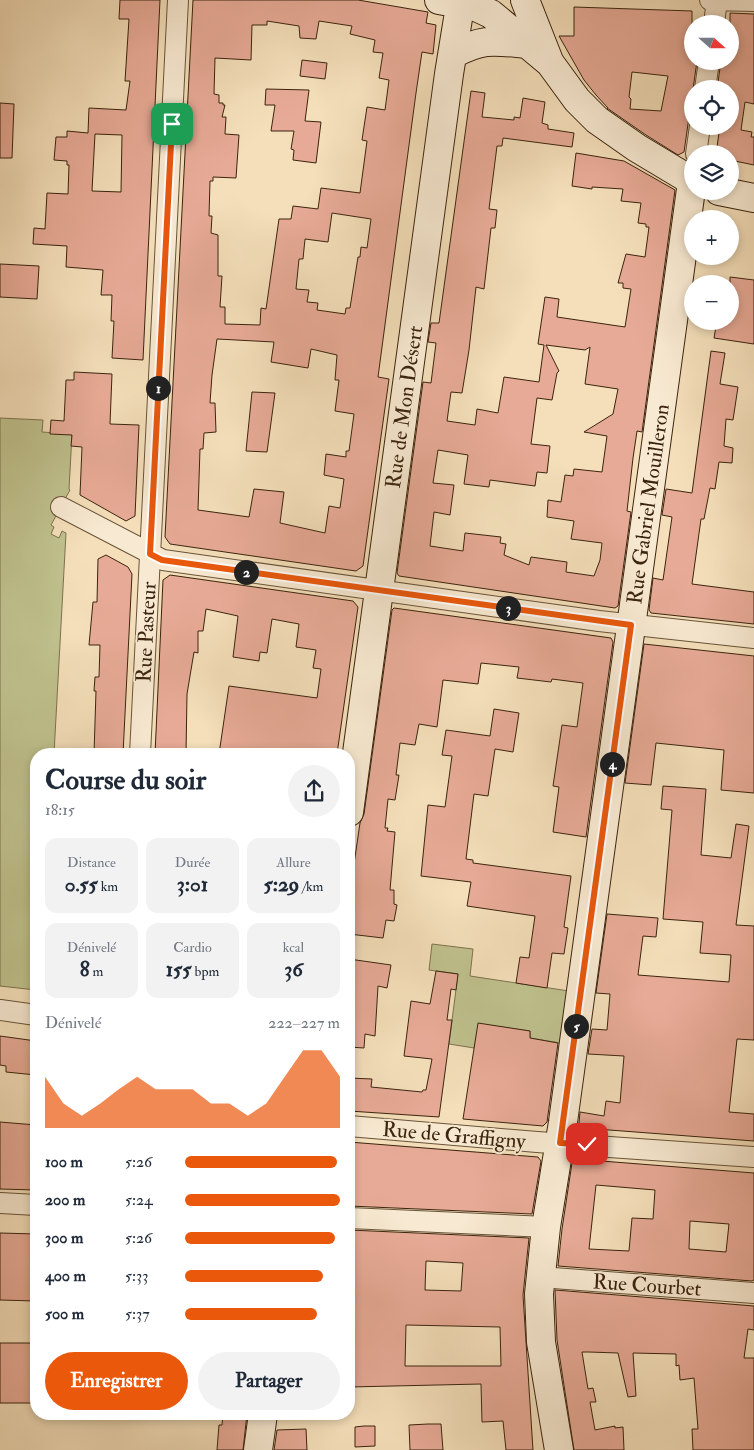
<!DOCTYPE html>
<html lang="fr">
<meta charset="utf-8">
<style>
:root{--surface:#fff;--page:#f2f2f3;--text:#1f2937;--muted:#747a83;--accent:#ea580c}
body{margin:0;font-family:"IM FELL Double Pica",serif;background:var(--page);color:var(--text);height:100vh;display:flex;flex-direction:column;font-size:19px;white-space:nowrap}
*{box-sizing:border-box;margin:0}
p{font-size:16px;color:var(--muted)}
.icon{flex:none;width:28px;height:28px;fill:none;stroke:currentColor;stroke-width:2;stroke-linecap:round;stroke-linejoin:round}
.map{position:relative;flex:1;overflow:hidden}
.sheet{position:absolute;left:30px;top:748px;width:325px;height:672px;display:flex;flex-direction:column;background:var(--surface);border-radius:20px;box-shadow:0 2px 8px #0003}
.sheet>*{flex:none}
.needle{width:32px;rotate:111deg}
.buttons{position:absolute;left:684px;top:15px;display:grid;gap:10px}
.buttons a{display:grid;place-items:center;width:55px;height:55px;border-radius:50%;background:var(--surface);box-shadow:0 2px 8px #0003;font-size:25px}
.pin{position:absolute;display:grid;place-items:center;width:42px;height:42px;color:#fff;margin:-21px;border-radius:10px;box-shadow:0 2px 8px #0006}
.km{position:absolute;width:25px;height:25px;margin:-12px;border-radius:50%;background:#222;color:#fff;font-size:14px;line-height:25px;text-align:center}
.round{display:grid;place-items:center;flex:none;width:52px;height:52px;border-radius:26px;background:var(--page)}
.head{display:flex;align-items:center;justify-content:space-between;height:85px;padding:0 15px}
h1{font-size:28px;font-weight:700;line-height:38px}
.metrics{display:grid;grid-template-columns:repeat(3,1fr);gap:8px;height:85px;padding:5px 15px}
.metrics div{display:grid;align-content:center;border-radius:12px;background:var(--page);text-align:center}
.metrics b{font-size:21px;font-weight:700}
.metrics small{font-size:14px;font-weight:400}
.metrics p{font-size:14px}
.chart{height:140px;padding:10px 15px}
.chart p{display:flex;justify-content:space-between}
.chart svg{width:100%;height:90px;margin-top:5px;fill:var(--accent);opacity:.7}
.button{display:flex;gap:10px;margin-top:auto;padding:10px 15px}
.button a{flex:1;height:58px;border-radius:30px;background:var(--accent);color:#fff;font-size:20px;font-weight:700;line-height:58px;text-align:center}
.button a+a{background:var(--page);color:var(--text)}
ul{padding:0 15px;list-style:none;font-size:16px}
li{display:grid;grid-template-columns:80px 60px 1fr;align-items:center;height:38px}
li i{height:12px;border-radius:6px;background:var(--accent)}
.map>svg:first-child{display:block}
</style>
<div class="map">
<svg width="754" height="1450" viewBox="0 0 754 1450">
<rect width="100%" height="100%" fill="#f4dfba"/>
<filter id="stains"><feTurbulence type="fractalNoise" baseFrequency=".004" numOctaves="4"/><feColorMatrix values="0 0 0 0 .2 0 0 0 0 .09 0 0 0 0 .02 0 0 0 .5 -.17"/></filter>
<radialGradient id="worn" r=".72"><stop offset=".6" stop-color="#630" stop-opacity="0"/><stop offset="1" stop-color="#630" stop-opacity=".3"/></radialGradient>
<path fill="#bfc18d" stroke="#7d724e" d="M 0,418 L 43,420 L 42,432 L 72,434 L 69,489 L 70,490 L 51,525 L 54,527 L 51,534 L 59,538 L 62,531 L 66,533 L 54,754 L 36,754 L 36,990 L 0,986 Z
M 432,944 L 473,949 L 470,976 L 569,991 L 560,1043 L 530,1038 L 530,1031 L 479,1024 L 474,1048 L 449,1044 L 458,974 L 429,970 Z"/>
<path fill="#e7aa96" stroke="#3b240e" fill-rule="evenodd" d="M 120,0 L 160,0 L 143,360 L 112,358 L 114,321 L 111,321 L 112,295 L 101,295 L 103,270 L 66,267 L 67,246 L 33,244 L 34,228 L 45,229 L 47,193 L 68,194 L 69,165 L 67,165 L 67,161 L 54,160 L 56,137 L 67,137 L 67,131 L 88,133 L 89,108 L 126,110 L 130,81 L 125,81 L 129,19 L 119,19 ZM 95,134 L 122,135 L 121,192 L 92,191 Z
M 193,0 L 358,0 L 428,12 L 426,23 L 436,25 L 433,54 L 422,52 L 416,93 L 378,377 L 389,379 L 363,566 L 356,571 L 170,544 L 165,537 ZM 267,21 L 299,26 L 300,38 L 316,39 L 319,21 L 352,26 L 350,34 L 375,40 L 373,52 L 383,53 L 379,78 L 389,80 L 385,110 L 367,107 L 362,140 L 367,141 L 360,193 L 321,188 L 318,209 L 293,206 L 291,219 L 279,219 L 266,309 L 261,308 L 260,325 L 225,324 L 225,307 L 220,307 L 222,276 L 218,276 L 218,235 L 211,233 L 212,216 L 209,216 L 210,181 L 213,181 L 213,177 L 236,178 L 239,135 L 225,134 L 226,117 L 222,117 L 225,105 L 223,105 L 223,103 L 219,103 L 219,95 L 214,94 L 215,58 L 251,60 L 252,25 L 267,25 ZM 332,213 L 371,219 L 367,248 L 361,247 L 360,257 L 358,257 L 350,308 L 346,308 L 345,314 L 317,310 L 318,303 L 307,302 L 309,290 L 296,289 L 299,259 L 303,259 L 305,239 L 328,242 ZM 217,339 L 274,342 L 271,362 L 308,368 L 311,349 L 337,355 L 335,380 L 339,380 L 335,411 L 354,414 L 349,451 L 346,451 L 346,457 L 326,454 L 324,475 L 344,479 L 340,508 L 329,506 L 325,533 L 280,523 L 284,492 L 254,489 L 249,517 L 198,510 L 200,449 L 203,449 L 204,433 L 216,432 L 215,403 L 210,403 L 212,375 Z
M 574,7 L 692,11 L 692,61 L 697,61 L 684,152 L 678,155 L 646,135 L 607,108 L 608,108 L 596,95 L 584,80 L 559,36 L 574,36 ZM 632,72 L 668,76 L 661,111 L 630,109 L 631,99 L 629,97 Z
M 730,13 L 754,14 L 754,104 L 745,102 L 741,130 L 752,132 L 751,137 L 754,137 L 754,165 L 730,160 L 730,154 L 716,154 L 720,126 L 730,126 L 730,89 L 717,89 L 721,61 L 730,61 Z
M 302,60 L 327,63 L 325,79 L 300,76 Z
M 266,89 L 309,90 L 305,121 L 321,122 L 316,163 L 293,160 L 294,150 L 291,149 L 294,131 L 271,131 L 275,105 L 265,105 Z
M 471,91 L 485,93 L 482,117 L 514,120 L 514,117 L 520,118 L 523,98 L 545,102 L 542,123 L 548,125 L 548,129 L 574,133 L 572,147 L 503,138 L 502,146 L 497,146 L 489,209 L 497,210 L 495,228 L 491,228 L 484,289 L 476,287 L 469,350 L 462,393 L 451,392 L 447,421 L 475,425 L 477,409 L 498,413 L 504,377 L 539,382 L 544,345 L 538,344 L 545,297 L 559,299 L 557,317 L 625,327 L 631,289 L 623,288 L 623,283 L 618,283 L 626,254 L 645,257 L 649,227 L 646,227 L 646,224 L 638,223 L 641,203 L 621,201 L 623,189 L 592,187 L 592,189 L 572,186 L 576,153 L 624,161 L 675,190 L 642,432 L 637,431 L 633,458 L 627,511 L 631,512 L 618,606 L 615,608 L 399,576 L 397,573 L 423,382 L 431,383 L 436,343 L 428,342 L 431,323 L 439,323 ZM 546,345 L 585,350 L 590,347 L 585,384 L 618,389 L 613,414 L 584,432 L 607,436 L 602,472 L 574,469 L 573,476 L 565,475 L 561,502 L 548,500 L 547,517 L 574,521 L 571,539 L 602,543 L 600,560 L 594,576 L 566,572 L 567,562 L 531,557 L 529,565 L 504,555 L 506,544 L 500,543 L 501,537 L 465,533 L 463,551 L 430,546 L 434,512 L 450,515 L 454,485 L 433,483 L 438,450 L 468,455 L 464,484 L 489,487 L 490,480 L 535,486 L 537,472 L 547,473 L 550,446 L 531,444 L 537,398 L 552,400 L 557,373 L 559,371 Z
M 0,103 L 14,104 L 12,158 L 0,158 Z
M 0,264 L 39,266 L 37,299 L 0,297 Z
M 730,277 L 754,280 L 754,344 L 714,338 L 717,321 L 730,321 Z
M 711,351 L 725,353 L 720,384 L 738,387 L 733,420 L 726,419 L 724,446 L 733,448 L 732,463 L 719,462 L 715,489 L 710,488 L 704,519 L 701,519 L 692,584 L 754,592 L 754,624 L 651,613 L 649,610 L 653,578 L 663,580 L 672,517 L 662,515 L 666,489 L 692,493 Z
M 74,372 L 112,374 L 110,424 L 139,425 L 135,516 L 126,521 L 80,495 L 82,447 L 71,446 L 72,435 L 50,434 L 51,420 L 64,421 L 66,380 L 74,380 Z
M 252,392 L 275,393 L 267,452 L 246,451 Z
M 106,555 L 128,567 L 132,574 L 123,754 L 94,754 L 96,691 L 94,691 L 95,677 L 99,677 L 100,645 L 89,645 L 93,602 L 97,602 L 98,559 Z
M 170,575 L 353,601 L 358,607 L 337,754 L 219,754 L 229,686 L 317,698 L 321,669 L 313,668 L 316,650 L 296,647 L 299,624 L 272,619 L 267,653 L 260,652 L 259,661 L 233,657 L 238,616 L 206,609 L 203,631 L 198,631 L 198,653 L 194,652 L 187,694 L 186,754 L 155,754 L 163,580 Z
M 394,608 L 611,638 L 613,642 L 586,837 L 553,832 L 559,787 L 553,786 L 562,725 L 577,727 L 583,683 L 552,679 L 551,682 L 517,678 L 519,667 L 481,663 L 478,684 L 443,680 L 437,727 L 419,724 L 415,745 L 400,743 L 396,775 L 399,775 L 395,800 L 388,799 L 385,828 L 388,828 L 387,831 L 395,832 L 390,890 L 394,890 L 394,904 L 397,905 L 394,921 L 386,920 L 383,938 L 349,934 L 349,898 L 360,823 L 364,814 L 392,610 Z
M 644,644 L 754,656 L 754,793 L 721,790 L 724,750 L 656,743 L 651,785 L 625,783 Z
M 494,709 L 519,713 L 513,752 L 495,749 L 488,796 L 474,794 L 466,859 L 473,860 L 473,863 L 571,876 L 564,927 L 568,928 L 564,954 L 552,953 L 547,988 L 516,983 L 520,957 L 529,958 L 535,916 L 467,906 L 471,882 L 421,876 L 428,805 L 445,807 L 452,756 L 442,755 L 446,730 L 490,736 Z
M 663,786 L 706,789 L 701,855 L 731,858 L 736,824 L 749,826 L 736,925 L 754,926 L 754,1040 L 737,1039 L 729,1112 L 754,1114 L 754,1141 L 583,1128 L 579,1123 L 580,1112 L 604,1116 L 606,1101 L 620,1103 L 624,1056 L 588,1054 L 592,1029 L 607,1030 L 610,994 L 596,993 L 607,914 L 658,918 L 656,937 L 643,936 L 638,975 L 729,982 L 731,955 L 700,953 L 703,922 L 663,919 L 672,810 L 661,809 Z
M 349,959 L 391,965 L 387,988 L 378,986 L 375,1036 L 365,1034 L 364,1048 L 349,1047 Z
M 436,971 L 458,974 L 456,990 L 451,989 L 447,1020 L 452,1020 L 439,1117 L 349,1111 L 349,1078 L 372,1079 L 371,1087 L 422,1092 L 423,1090 L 426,1090 L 432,1059 L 404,1056 L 411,1001 L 430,1004 Z
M 478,1023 L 530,1031 L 530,1038 L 558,1043 L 547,1122 L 543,1126 L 463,1119 Z
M 0,1036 L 36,1041 L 36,1075 L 6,1072 L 6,1066 L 0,1065 Z
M 0,1122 L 36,1125 L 36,1190 L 0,1189 Z
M 349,1142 L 538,1157 L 541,1161 L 532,1214 L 349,1206 Z
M 576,1159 L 754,1173 L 754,1280 L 752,1281 L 558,1266 L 562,1229 L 572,1163 ZM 596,1185 L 655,1190 L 653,1219 L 632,1218 L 629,1251 L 589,1249 ZM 690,1221 L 729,1224 L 726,1252 L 689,1249 Z
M 349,1230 L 529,1238 L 523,1295 L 533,1450 L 506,1450 L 503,1421 L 482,1422 L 481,1384 L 349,1387 ZM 426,1261 L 463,1263 L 461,1291 L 425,1290 ZM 406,1325 L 500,1327 L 501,1366 L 405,1366 Z
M 0,1233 L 36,1234 L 36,1301 L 0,1300 Z
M 555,1290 L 754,1306 L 754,1330 L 748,1329 L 744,1358 L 754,1358 L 754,1450 L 693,1450 L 692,1429 L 698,1429 L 694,1378 L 680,1380 L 679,1365 L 676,1366 L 676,1354 L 633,1353 L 636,1396 L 628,1397 L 618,1353 L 589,1352 L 582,1352 L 588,1389 L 593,1388 L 596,1402 L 590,1402 L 595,1430 L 615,1426 L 615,1428 L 623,1427 L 624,1450 L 574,1450 L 557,1340 Z
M 0,1343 L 36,1343 L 36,1403 L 0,1403 Z
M 223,1414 L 247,1414 L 243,1450 L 217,1450 L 219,1425 L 222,1425 Z
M 428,1424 L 441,1424 L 443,1450 L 410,1450 L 409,1425 Z
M 364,1426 L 375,1426 L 375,1446 L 355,1447 L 355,1427 Z
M 306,1429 L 307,1450 L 274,1450 L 277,1430 Z"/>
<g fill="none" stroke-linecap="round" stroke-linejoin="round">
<defs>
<path id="street" d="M 710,0 L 754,1
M 714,24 L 717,0
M 705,89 L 709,61
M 696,154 L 700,126
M 61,507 L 163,560 L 599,621 L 754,638
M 140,754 L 178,0
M 0,1010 L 36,1015
M 349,1126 L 537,1142 L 754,1157
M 0,1203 L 36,1205
M 349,1218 L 546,1227
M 540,1277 L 754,1293"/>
<path id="secondary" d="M 439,0 L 476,7 L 491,14 L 550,63 L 577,100 L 597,120 L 637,148 L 692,181
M 525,0 L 549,61
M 453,54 C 484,38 493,41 527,44
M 719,191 L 754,198
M 349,812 L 449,74 L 461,0
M 258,1450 L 263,1414
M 559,1450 L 541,1342 L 539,1294 L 546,1227 L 563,1122 L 692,182"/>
</defs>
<use href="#street" stroke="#695339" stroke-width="22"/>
<use href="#secondary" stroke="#3b240e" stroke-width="30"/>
<use href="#street" stroke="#f8ead2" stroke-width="20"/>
<use href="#secondary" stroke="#f8ead2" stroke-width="28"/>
</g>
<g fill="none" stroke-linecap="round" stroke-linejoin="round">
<defs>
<path id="route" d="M 172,124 L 150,554 L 162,560 L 631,625 L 560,1143 L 587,1144"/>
</defs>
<use href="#route" stroke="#fff" stroke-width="10"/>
<use href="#route" stroke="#ea580c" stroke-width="6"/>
</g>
<g text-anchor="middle" stroke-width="4" stroke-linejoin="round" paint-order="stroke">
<g font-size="21" fill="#3b240e" stroke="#f8ead2">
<text transform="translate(404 407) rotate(-82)" y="7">Rue de Mon Désert</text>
<text transform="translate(648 504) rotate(-82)" y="7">Rue Gabriel Mouilleron</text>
<text transform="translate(146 632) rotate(-87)" y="7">Rue Pasteur</text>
<text transform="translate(454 1135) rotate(5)" y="7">Rue de Graffigny</text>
<text transform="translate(647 1285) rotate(4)" y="7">Rue Courbet</text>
</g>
</g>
<rect width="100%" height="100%" filter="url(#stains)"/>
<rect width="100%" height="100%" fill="url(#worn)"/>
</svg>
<div class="buttons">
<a><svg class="needle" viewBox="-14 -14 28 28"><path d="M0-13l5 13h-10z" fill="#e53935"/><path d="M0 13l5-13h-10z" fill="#747a83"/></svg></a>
<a><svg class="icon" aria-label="locate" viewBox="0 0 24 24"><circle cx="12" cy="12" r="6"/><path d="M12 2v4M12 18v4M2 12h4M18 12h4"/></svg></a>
<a><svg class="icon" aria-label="layers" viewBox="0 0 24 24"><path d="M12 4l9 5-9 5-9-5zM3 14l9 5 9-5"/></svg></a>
<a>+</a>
<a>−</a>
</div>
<div class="pin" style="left:172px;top:124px;background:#1e9e55"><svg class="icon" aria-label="arrive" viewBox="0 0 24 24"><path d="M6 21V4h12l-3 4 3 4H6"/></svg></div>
<div class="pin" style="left:587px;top:1144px;background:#d93025"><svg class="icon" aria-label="check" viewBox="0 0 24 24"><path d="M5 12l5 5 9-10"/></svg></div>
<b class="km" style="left:158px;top:388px">1</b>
<b class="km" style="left:246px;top:572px">2</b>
<b class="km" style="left:508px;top:608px">3</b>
<b class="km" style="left:612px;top:764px">4</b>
<b class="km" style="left:576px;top:1026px">5</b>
<section class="sheet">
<div class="head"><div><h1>Course du soir</h1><p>18:15</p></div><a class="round"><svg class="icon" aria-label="share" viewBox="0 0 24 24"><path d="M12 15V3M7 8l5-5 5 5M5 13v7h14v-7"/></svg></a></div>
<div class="metrics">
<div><p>Distance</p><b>0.55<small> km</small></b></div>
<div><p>Durée</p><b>3:01</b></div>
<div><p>Allure</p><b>5:29<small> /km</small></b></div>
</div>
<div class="metrics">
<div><p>Dénivelé</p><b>8<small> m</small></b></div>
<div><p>Cardio</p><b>155<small> bpm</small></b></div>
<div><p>kcal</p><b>36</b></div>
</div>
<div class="chart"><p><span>Dénivelé</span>222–227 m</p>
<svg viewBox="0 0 160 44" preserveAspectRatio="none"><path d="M0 44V19L10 32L20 38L30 32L40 25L50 19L60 25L70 25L80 25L90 32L100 32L110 38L120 32L130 19L140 6L150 6L160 19V44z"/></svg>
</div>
<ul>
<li><b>100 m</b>5:26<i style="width:98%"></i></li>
<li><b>200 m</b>5:24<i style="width:100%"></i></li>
<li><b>300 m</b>5:26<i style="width:97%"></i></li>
<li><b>400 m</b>5:33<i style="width:89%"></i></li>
<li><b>500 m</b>5:37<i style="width:85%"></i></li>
</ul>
<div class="button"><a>Enregistrer</a><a>Partager</a></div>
</section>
</div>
